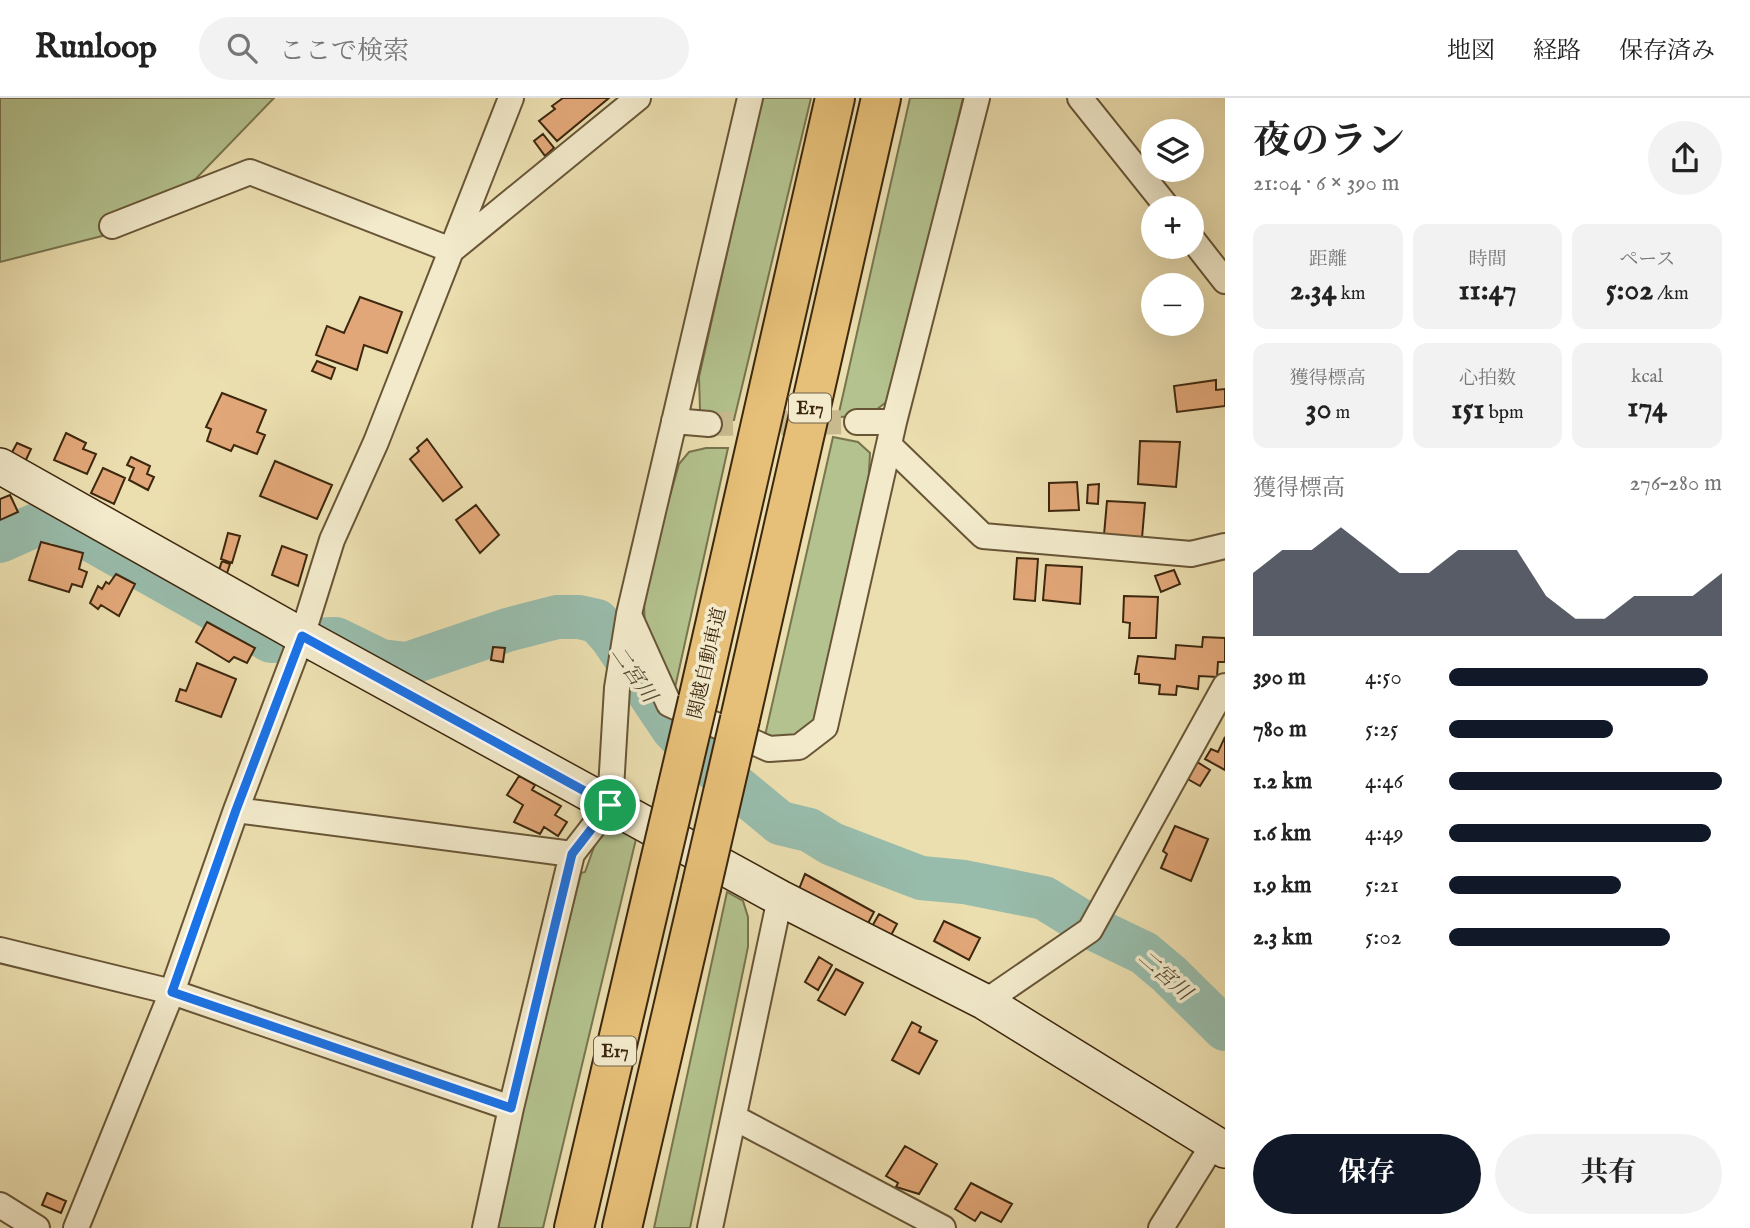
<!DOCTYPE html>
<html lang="ja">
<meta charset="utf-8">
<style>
:root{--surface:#fff;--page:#f2f2f2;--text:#222;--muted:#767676;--line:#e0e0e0;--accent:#111827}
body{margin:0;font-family:"IM FELL English","Noto Serif JP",serif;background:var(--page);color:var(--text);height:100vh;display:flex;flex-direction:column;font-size:26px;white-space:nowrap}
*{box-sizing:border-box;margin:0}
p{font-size:23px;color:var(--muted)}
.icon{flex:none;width:38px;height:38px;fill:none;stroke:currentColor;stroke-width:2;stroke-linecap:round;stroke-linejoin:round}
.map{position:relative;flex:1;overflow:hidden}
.panel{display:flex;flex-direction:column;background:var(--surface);width:525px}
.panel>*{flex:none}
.buttons{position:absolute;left:1141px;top:21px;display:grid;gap:14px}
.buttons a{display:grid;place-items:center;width:63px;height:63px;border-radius:50%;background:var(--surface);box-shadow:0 7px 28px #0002;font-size:35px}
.pin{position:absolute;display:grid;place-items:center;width:60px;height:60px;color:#fff;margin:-30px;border:4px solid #fff;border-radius:50%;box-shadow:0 2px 7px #0007}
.round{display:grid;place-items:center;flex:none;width:74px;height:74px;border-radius:37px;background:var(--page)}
.overview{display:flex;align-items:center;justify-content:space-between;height:119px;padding:0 28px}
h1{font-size:38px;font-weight:700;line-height:52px}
.figures{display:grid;grid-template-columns:repeat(3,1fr);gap:10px;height:119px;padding:7px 28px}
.figures div{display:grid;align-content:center;border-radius:14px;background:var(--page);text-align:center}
.figures b{font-size:30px;font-weight:700}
.figures small{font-size:19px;font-weight:400}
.figures p{font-size:19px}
.chart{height:196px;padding:14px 28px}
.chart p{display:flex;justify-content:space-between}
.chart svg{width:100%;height:126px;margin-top:7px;fill:var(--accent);opacity:.7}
.cta{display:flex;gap:14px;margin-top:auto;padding:14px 28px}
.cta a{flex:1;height:80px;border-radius:42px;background:var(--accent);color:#fff;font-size:28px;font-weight:700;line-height:80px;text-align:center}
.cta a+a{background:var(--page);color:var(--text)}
ul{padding:0 28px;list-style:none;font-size:23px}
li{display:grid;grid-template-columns:112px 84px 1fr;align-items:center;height:52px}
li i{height:18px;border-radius:9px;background:var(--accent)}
header{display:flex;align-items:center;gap:42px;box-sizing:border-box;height:98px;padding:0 35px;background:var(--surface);border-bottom:2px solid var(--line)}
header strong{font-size:33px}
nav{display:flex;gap:38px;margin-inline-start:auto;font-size:24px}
.search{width:490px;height:63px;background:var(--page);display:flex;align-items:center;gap:18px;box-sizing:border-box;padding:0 24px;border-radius:38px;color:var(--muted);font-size:26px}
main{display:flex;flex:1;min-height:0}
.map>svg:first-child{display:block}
</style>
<header>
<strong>Runloop</strong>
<div class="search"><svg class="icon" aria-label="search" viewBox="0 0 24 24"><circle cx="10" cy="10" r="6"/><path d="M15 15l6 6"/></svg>ここで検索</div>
<nav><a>地図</a><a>経路</a><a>保存済み</a></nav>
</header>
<main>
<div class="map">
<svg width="1225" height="1130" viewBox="0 0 1225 1130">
<rect width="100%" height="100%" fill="#ebdeaf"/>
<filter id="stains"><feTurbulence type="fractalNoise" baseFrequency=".00286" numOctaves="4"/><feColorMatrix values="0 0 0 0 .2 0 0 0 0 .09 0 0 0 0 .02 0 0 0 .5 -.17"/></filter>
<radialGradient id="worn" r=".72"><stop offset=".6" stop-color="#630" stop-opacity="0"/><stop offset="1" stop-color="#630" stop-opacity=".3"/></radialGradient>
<path fill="#b3c28e" stroke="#78744e" stroke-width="2" d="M 0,0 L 274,0 L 153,125 L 0,164 Z
M 762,0 L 811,0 L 734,322 L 707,322 L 700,312 L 699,279 Z
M 910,0 L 963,0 L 893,299 L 868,318 L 838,319 Z
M 833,339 L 858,344 L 870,355 L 868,393 L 812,635 L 764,642 Z
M 706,350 L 728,350 L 673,599 L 645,538 L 644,502 L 646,482 L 679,366 L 689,354 Z
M 611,726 L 636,741 L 543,1130 L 491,1130 L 581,775 L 585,774 L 602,727 Z
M 727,794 L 743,803 L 748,819 L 748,849 L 690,1130 L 654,1130 Z"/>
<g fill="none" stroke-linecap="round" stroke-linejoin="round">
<path stroke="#98bcab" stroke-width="44" d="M 0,443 L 52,420 L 271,543 L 336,541 L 381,563 L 407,566 L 507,532 L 557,519 L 579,519 L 597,523 L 612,540 L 673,631 L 698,657 L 780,725 L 809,732 L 832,746 L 921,780 L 964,784 L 1044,800 L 1096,832 L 1144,855 L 1169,876 L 1225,931"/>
</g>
<path fill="#e2a778" stroke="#3d270e" stroke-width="2" d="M 563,0 L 609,0 L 557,43 L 539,23 L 555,11 L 552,8 Z
M 543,36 L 554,50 L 545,58 L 534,43 Z
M 360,199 L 402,214 L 387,255 L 364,247 L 357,272 L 316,257 L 327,228 L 344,235 Z
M 317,263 L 335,270 L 331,281 L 312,273 Z
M 1216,282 L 1216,292 L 1225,291 L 1225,308 L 1177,314 L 1174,288 Z
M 222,295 L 266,312 L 257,334 L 265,337 L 257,356 L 234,347 L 231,353 L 207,343 L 211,331 L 206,329 Z
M 66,335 L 86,345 L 83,351 L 96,356 L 87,376 L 54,362 Z
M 427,341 L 462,389 L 443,403 L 410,361 L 419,353 L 417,350 Z
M 1140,343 L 1180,344 L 1176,389 L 1138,386 Z
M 17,345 L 31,351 L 25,364 L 10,358 Z
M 131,359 L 150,368 L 147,376 L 154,379 L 148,392 L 129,382 L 134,370 L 127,367 Z
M 275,363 L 332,387 L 317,421 L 260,398 Z
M 103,370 L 125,380 L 114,406 L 91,395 Z
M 1077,384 L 1079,412 L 1049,413 L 1049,385 Z
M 1099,386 L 1098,406 L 1087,405 L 1088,387 Z
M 10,397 L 18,414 L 0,422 L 0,401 Z
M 1107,403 L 1145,405 L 1142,440 L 1104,437 Z
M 476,407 L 499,437 L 480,455 L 456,422 Z
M 228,435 L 240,438 L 232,465 L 221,461 Z
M 41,444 L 83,455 L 79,471 L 87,474 L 82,489 L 72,486 L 69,494 L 29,482 Z
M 282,448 L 307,457 L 298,488 L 272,477 Z
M 1017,460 L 1038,461 L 1035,503 L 1014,501 Z
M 222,463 L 230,466 L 226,478 L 218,475 Z
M 1046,467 L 1082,469 L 1080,506 L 1043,502 Z
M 1174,472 L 1180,486 L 1161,494 L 1155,478 Z
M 116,476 L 135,486 L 119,518 L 101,507 L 98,511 L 90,505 L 98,488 L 102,491 L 106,484 L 109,486 Z
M 1124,498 L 1158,499 L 1156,540 L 1129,540 L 1130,525 L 1123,524 Z
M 207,524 L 255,550 L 247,565 L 234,559 L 229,564 L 196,544 Z
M 1203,539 L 1225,540 L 1225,564 L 1218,564 L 1217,579 L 1199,578 L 1198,591 L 1177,588 L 1176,597 L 1159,596 L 1160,587 L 1139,585 L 1139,576 L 1135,576 L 1138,558 L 1175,561 L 1176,547 L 1202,549 Z
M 493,549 L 505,550 L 503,564 L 491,562 Z
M 197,565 L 236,581 L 221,619 L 176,603 L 180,591 L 186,593 Z
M 1225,639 L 1225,672 L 1205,661 L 1211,651 L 1218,654 Z
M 1194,662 L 1210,672 L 1200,688 L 1184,679 Z
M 519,678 L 535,687 L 532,692 L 561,708 L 555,717 L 567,724 L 558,738 L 544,729 L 540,736 L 514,724 L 523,707 L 507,697 Z
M 1175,728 L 1208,741 L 1191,783 L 1161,770 L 1167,756 L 1163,753 Z
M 805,776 L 874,814 L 866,829 L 799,791 Z
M 879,816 L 897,826 L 888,843 L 870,832 Z
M 944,823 L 980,840 L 969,862 L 934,843 Z
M 819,859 L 832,867 L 818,892 L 805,884 Z
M 836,871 L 863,885 L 845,917 L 818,902 Z
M 912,924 L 921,929 L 919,934 L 937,943 L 919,976 L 892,962 Z
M 905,1048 L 937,1066 L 919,1096 L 896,1089 L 898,1085 L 886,1078 Z
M 971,1085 L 1012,1106 L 1001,1124 L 981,1114 L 975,1123 L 955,1111 Z
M 47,1095 L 66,1103 L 61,1115 L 42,1107 Z"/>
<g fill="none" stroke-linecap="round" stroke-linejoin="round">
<path stroke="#c8b98f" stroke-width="24" stroke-dasharray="24 12" stroke-linecap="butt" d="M 709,326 L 857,324"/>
<defs>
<path id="street" d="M 1080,0 L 1168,110
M 112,128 L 250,74 L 451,152
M 1192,141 L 1225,183
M 452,152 L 638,0
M 674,323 L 709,326
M 857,324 L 894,324
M 890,348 L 983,438 L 1191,456 L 1225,448
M 629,517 L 669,606 L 769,651 L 799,649 L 825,629 L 894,324 L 977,0
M 236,712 L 572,756
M 0,852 L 172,894 L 511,1010
M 985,904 L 1090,832 L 1225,588
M 735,1020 L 943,1130
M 0,1107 L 37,1130
M 76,1130 L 172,894 L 236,712 L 302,538 L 332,442 L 376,344 L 511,0
M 485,1130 L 511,1010 L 572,756 L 610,707 L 617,590 L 629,516 L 750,0
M 710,1130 L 780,800
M 1161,1130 L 1214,1045"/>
<path id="secondary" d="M 0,368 L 302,538 L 780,800 L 985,904 L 1225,1052"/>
<path id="highway" d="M 698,602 L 835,0
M 740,621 L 881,0
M 574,1130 L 657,776
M 622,1130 L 701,790"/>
</defs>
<use href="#street" stroke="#685536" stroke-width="28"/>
<use href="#secondary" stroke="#3d270e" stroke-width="38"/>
<use href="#highway" stroke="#3d270e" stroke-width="42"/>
<use href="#street" stroke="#f2eacb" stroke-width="24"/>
<use href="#secondary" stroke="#f2eacb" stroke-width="35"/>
<use href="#highway" stroke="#e6bf78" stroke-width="38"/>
<defs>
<path id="highway-bridge" d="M 657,776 L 698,602
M 701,790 L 740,621"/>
</defs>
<use href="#highway-bridge" stroke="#3d270e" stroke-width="42" stroke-linecap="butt"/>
<use href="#highway-bridge" stroke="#e6bf78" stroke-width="38"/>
</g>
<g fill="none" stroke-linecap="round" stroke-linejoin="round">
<defs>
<path id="route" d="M 302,538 L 610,707 L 572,756 L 511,1010 L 172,894 L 236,712 Z"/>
</defs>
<use href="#route" stroke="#fff" stroke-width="14"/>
<use href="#route" stroke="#1a73e8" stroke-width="9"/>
</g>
<g text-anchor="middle" stroke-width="7" stroke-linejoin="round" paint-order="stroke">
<g fill="#f2eacb" stroke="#736247" stroke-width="2">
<rect x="789" y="295.5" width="42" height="29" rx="5"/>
<rect x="594" y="938.5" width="42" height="29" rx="5"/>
</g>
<g font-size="18" font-weight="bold" fill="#3d270e">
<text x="810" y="316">E17</text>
<text x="615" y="959">E17</text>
</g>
<g font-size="19" fill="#3d270e" stroke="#f2eacb">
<text transform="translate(706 565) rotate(-77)" y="7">関越自動車道</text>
</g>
<g font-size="21" font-style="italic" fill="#544c35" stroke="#f2eacb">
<text transform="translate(634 576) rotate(55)" y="7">二宮川</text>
<text transform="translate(1165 877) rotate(41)" y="7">二宮川</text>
</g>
</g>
<rect width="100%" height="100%" filter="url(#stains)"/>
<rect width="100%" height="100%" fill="url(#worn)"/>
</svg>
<div class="buttons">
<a><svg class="icon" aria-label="layers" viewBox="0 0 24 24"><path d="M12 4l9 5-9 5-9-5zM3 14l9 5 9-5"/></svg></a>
<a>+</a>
<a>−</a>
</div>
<div class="pin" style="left:610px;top:707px;background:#1e9e55"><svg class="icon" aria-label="arrive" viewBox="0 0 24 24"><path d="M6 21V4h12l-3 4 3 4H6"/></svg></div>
</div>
<section class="panel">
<div class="overview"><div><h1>夜のラン</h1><p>21:04 · 6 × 390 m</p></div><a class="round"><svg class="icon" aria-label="share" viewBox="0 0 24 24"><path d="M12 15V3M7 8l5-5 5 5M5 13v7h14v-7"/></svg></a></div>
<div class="figures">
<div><p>距離</p><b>2.34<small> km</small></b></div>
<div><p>時間</p><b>11:47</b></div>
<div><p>ペース</p><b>5:02<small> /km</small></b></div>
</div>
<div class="figures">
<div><p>獲得標高</p><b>30<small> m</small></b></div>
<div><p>心拍数</p><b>151<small> bpm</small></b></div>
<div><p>kcal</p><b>174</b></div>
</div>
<div class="chart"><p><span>獲得標高</span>276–280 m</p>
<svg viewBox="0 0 160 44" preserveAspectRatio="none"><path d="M0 44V22L10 14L20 14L30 6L40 14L50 22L60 22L70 14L80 14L90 14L100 30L110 38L120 38L130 30L140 30L150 30L160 22V44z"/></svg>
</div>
<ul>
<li><b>390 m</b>4:50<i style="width:95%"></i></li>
<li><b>780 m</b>5:25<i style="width:60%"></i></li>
<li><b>1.2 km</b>4:46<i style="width:100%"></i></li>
<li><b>1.6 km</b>4:49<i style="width:96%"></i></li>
<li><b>1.9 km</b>5:21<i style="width:63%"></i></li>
<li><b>2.3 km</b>5:02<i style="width:81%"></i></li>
</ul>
<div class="cta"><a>保存</a><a>共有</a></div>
</section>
</main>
